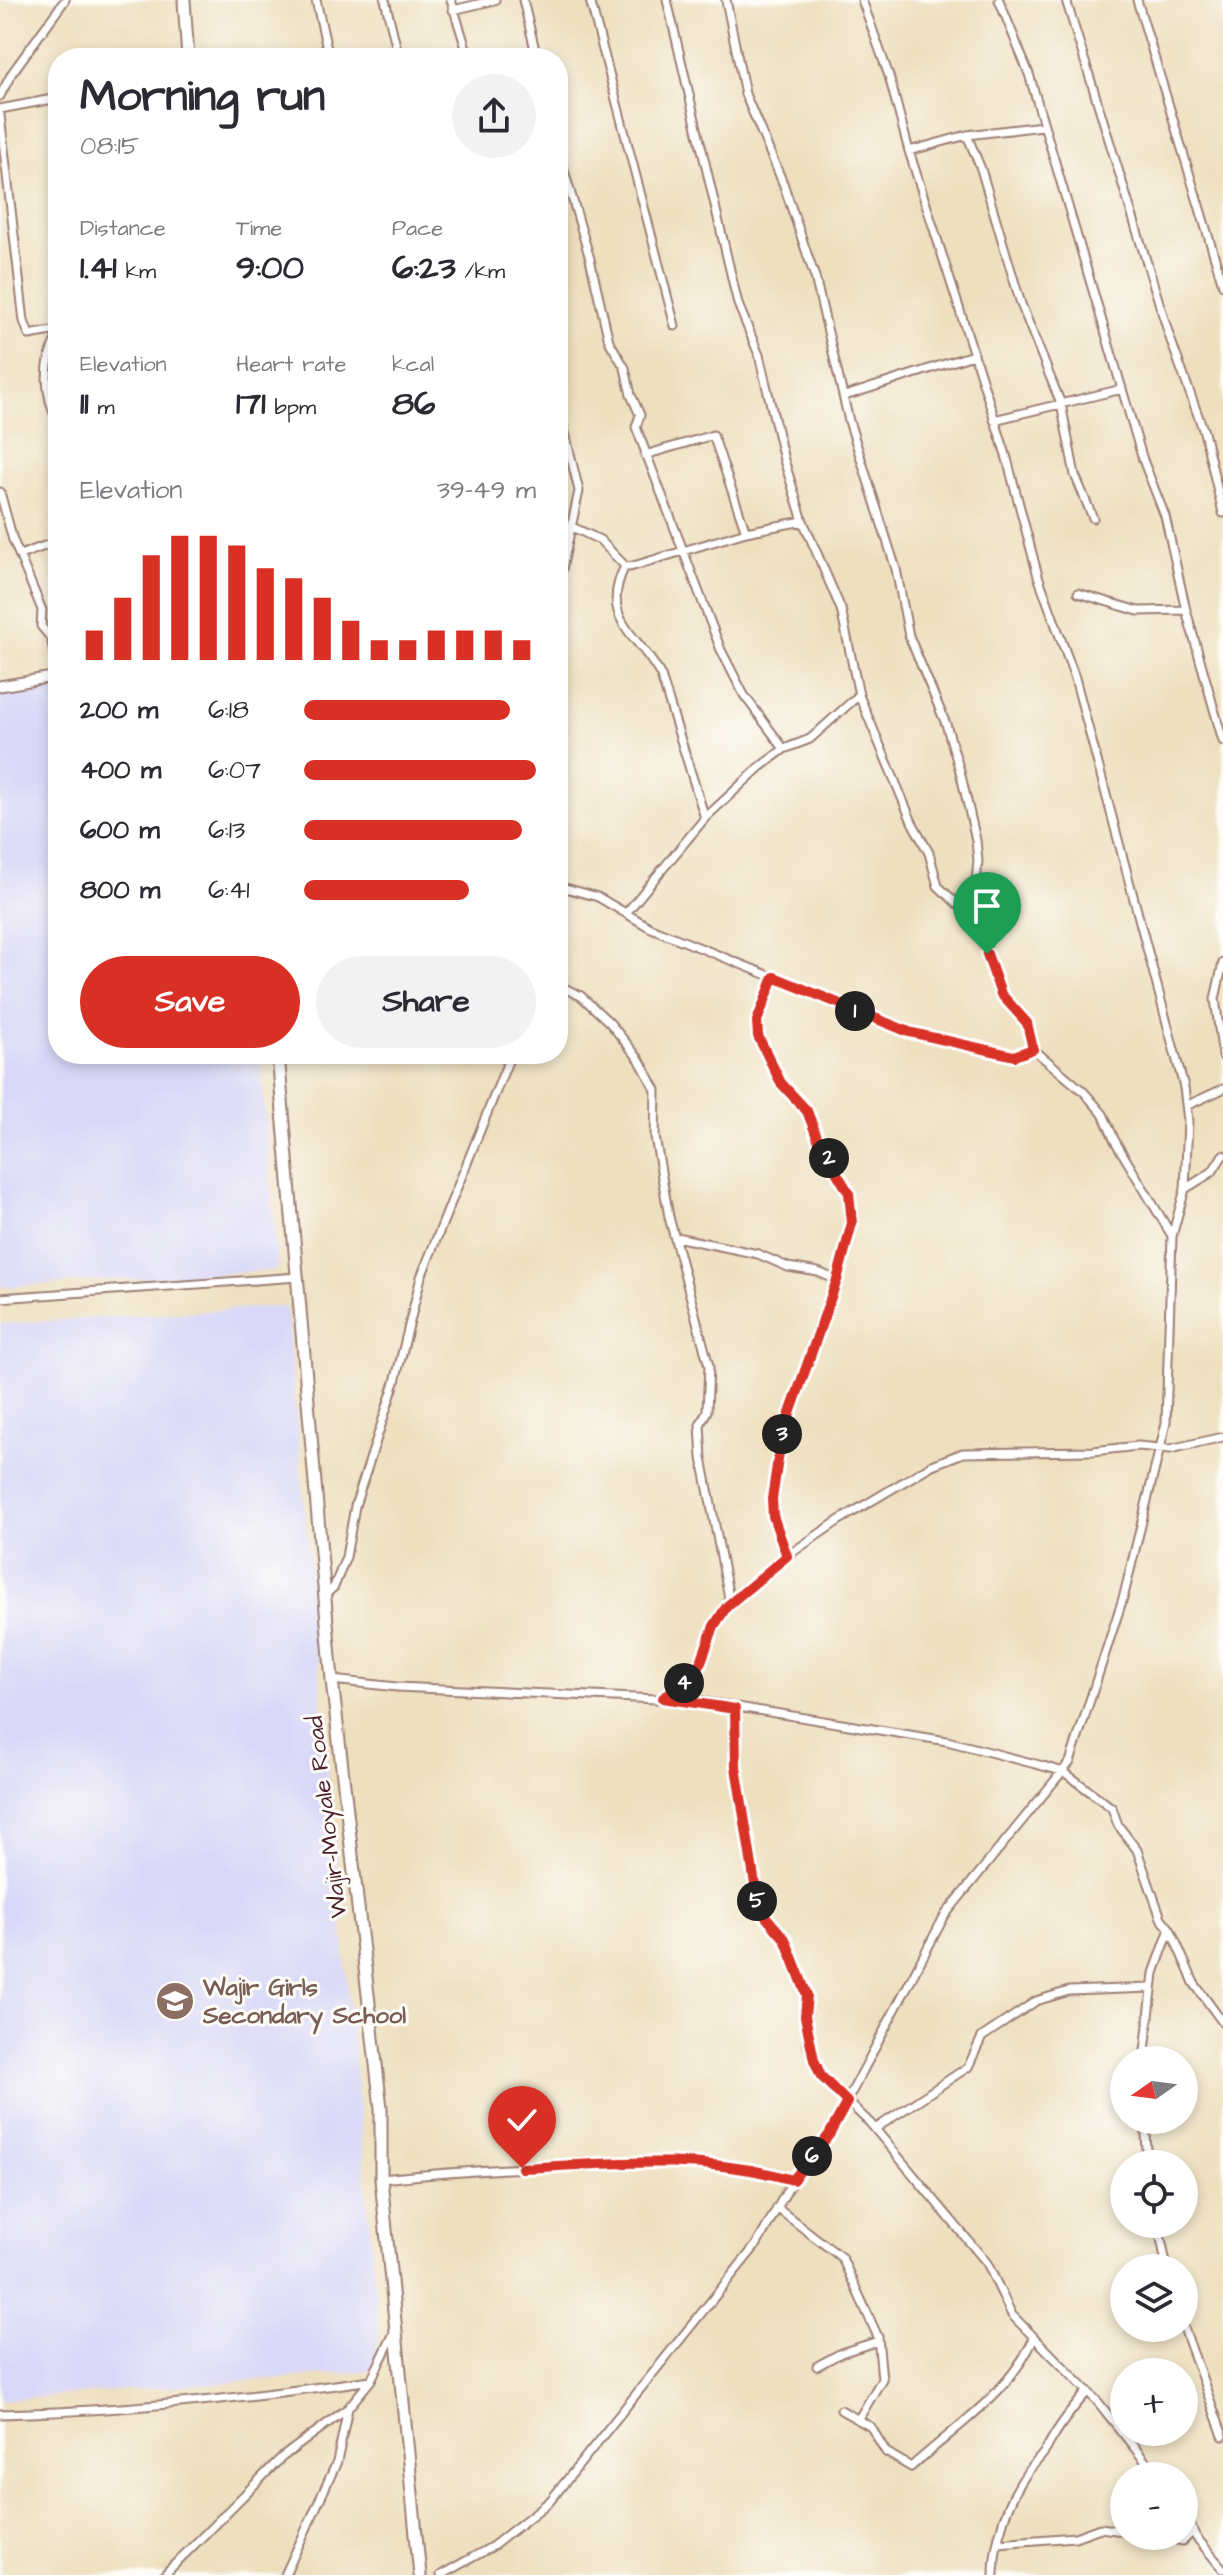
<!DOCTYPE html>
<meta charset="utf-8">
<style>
:root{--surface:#fff;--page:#f2f2f3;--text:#2b2b33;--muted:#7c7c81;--accent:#d93025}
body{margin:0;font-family:"Architects Daughter",sans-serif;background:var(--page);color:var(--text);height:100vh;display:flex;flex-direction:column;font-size:30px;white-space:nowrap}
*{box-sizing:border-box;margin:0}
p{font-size:26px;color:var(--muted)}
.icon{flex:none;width:44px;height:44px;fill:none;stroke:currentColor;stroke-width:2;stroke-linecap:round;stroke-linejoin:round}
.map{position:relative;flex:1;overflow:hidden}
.panel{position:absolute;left:48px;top:48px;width:520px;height:1016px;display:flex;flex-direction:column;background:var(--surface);border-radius:32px;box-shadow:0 4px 12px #0003}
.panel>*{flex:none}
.needle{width:52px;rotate:256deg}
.buttons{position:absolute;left:1110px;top:2046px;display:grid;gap:16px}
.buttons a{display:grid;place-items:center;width:88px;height:88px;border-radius:50%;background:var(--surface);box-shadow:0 4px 12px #0003;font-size:40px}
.pin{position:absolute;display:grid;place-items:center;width:68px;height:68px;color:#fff;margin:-82px -34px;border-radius:50% 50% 50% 0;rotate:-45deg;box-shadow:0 0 8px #0007}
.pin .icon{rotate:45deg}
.km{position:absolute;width:40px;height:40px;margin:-20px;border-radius:50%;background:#222;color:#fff;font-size:22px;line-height:40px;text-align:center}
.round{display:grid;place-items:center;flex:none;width:84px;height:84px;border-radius:42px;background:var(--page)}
.summary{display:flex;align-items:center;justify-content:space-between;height:136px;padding:0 32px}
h1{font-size:44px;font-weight:700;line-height:60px}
.figures{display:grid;grid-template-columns:repeat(3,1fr);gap:12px;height:136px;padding:8px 32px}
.figures div{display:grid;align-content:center}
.figures b{font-size:34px;font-weight:700}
.figures small{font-size:22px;font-weight:400}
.figures p{font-size:22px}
.chart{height:224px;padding:16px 32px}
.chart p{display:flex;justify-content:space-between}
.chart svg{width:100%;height:144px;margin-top:8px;stroke:var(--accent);stroke-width:6}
.button{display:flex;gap:16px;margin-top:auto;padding:16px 32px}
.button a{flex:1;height:92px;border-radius:48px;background:var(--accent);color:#fff;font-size:32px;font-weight:700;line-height:92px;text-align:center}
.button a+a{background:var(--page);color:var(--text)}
ul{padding:0 32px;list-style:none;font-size:26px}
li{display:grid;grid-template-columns:128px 96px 1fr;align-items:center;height:60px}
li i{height:20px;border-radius:10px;background:var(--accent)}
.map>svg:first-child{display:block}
</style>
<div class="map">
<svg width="1223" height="2575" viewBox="0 0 1223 2575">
<rect width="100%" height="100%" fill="#fdfcf7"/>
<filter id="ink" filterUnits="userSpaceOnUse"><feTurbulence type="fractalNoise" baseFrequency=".0125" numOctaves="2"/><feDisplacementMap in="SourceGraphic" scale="16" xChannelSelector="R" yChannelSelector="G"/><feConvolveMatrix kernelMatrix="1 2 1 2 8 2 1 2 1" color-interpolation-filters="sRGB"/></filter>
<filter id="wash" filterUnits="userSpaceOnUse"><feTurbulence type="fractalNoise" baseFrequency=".006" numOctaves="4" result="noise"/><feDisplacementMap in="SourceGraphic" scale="32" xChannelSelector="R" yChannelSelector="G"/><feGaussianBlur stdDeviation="1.8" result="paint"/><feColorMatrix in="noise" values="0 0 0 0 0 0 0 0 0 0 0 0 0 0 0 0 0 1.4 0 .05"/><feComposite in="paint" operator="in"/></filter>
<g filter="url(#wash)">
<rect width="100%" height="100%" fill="#eedfbe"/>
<path fill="#d8d7f8" d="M 58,685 L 58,1054 L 260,1054 L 278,1270 L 0,1287 L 0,694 Z
M 286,1306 L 379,2331 L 372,2371 L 0,2400 L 0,1324 Z"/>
</g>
<g filter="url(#ink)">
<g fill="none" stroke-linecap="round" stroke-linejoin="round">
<defs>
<path id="minor" d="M 316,0 L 329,58
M 385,0 L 399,58
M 451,0 L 469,58
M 523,0 L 537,58
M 590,0 L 675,326
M 667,0 L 738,304 L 759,355 L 784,460 L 803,521 L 841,609 L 859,695 L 912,822 L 929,853 L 938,886 L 978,923
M 726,0 L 745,94 L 783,183 L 815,277 L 849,421 L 896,569 L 909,636 L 946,724 L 960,771 L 976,840 L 978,861 L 974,901 L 994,977 L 1001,994 L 1027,1023 L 1033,1049 L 1084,1092 L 1103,1114 L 1115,1141 L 1172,1236
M 999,0 L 1029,74 L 1143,460 L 1165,516 L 1186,610 L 1223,741
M 1066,0 L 1170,338 L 1204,432 L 1223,513
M 1137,0 L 1223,285
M 453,10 L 495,0
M 0,96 L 12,73 L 65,0
M 0,109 L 58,98
M 0,115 L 24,321 L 29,335 L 58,330
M 967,135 L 981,169 L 1021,304 L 1061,404 L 1075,475 L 1093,518
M 558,150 L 590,259 L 609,341 L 625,368 L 631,395 L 640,415 L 636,427 L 721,650 L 744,695 L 784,749
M 909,151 L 967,135 L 1043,126
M 58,335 C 43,363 44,394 58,422
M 845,396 L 973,355
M 558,404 L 579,491 L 558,587
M 994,420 L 1122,389
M 645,455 L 713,435 L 746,532
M 0,492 L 13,540 L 42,610 L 41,626 L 51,638 L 58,672
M 570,526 L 600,540 L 625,566 L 630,567 L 746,532 L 803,521
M 20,555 L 58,541
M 625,566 C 598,620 639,634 661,676 L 705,818
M 1078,593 L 1138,611 L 1186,610
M 558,886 L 598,897 L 651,928 L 909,1032 L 1014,1056 L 1033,1049
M 627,912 L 705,818 L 760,767 L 784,749 L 810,739 L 859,695
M 1223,963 L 1215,999 L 1223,1057
M 774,977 L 757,1021 L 758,1036 L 781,1083 L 807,1111 L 821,1147 L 849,1193 L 852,1223 L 837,1280 L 781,1439 L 772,1499 L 773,1516 L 787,1556
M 558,985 L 581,996 L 610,1023 L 639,1059 L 656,1090 L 655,1137 L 669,1217 L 709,1366 L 707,1411 L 700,1425 L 702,1458 L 729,1598 L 714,1626 L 698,1670 L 664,1697
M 1188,1105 L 1223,1089
M 1185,1189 L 1212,1172 L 1223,1155
M 676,1237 L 758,1254 L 788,1267 L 818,1272 L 837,1280
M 0,1298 L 298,1277
M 325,1595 L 334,1587 L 346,1557 L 355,1506 L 395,1382 L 421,1277 L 511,1054
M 727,1606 L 787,1556 L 838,1521 L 932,1465 L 963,1453 L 1093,1451 L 1138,1446 L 1170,1449 L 1223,1437
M 332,1680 L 397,1687 L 701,1701 L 947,1741 L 1043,1766 L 1064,1772 L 1112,1808 L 1118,1825 L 1137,1850 L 1161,1918 L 1170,1929 L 1154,1973 L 1144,2060
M 735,1709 L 736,1767 L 757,1901 L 759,1909 L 785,1939 L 807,1995 L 808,2045 L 821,2076 L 870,2123 L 987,2263 L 1012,2315 L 1098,2402 L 1157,2476
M 1170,1929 L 1194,1983 L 1223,2023
M 1145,2120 L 1148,2164
M 875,2129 L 968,2067 L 982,2037 L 1036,2001 L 1069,1991 L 1151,1988
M 381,2179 C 441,2173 502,2169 563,2166 C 641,2161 717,2157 793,2180
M 777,2208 L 842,2258 L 878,2337 L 882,2379 L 858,2420
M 1158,2224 L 1167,2268
M 1184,2328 L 1223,2436
M 817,2366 L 841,2353 L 878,2341
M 841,2410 L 871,2427 L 886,2452 L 911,2467 C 955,2427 1009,2394 1034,2338
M 0,2414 C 125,2411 247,2398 371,2380
M 1184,2513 L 1196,2537 L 1223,2569
M 1158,2536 L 1183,2541 L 1193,2531
M 998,2543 L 1075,2537 L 1100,2528 L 1124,2531
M 164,2575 L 281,2458 L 348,2408
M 285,2575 L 337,2462 L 348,2408 L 371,2380 L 394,2333
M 441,2575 L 493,2546 L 550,2501 L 757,2244 L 793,2180 L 829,2135 L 945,1915 L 1070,1762 L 1124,1595 L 1166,1423 L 1172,1236 L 1185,1189 L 1188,1121 L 1184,1087 L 1075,678 L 1038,576 L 1006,455 L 909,151 L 889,76 L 862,0
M 994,2575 C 994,2539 1008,2499 1029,2470 C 1035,2462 1044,2455 1048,2446 C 1059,2425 1072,2409 1088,2391"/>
<path id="tertiary" d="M 0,686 L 58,676"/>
<path id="secondary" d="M 184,0 L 188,58
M 278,1054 L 332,1680 L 381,2108 L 381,2179 L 420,2575"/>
</defs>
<use href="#minor" stroke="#9c7f74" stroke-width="11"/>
<use href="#tertiary" stroke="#9c7f74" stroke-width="13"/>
<use href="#secondary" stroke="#9c7f74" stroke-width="15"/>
<use href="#minor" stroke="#fff" stroke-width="7"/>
<use href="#tertiary" stroke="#fff" stroke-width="9"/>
<use href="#secondary" stroke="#fff" stroke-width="11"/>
</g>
</g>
<g fill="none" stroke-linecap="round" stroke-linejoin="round" filter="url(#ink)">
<defs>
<path id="route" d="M 522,2168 C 613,2163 705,2154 793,2180 L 829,2135 L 847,2102 L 821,2076 L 814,2060 L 805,2016 L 807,1995 L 785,1939 L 759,1909 L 736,1767 L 735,1709 L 663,1698 L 698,1670 L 714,1626 L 727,1606 L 787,1556 L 773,1516 L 772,1499 L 781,1439 L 837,1280 L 852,1223 L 849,1193 L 821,1147 L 807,1111 L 781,1083 L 758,1036 L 757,1021 L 774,977 L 909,1032 L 1014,1056 L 1033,1049 L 1027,1023 L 1001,994 L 987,954"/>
</defs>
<use href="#route" stroke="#fff" stroke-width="16"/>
<use href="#route" stroke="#d93025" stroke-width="10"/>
</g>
<defs>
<symbol id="school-disc" viewBox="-11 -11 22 22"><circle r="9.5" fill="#8d6e63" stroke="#fdfcf7"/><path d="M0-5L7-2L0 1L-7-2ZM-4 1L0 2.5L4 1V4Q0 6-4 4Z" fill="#fff"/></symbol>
</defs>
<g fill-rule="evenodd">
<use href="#school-disc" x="153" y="1979" width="44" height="44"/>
</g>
<g text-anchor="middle" stroke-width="6" stroke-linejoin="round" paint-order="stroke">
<g font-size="24" fill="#4a1f2b" stroke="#fdfcf7">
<text transform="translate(326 1817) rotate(-97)" y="8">Wajir-Moyale Road</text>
</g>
<g font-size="24" font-weight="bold" fill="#785e54" stroke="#fdfcf7" text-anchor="start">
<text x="203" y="1995">Wajir Girls<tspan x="203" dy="28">Secondary School</tspan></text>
</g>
</g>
</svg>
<div class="buttons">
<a><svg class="needle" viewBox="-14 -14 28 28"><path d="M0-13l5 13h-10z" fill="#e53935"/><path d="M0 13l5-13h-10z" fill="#7c7c81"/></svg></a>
<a><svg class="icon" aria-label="locate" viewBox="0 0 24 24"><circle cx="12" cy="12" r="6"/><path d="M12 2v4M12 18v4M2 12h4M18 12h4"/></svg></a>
<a><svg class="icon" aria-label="layers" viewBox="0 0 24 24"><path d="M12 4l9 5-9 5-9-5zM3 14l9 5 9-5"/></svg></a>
<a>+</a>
<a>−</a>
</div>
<div class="pin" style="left:987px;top:954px;background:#1e9e55"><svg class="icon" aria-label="arrive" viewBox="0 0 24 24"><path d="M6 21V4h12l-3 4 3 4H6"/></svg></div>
<div class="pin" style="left:522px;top:2168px;background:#d93025"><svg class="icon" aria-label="check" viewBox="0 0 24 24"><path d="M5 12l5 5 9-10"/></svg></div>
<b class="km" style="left:855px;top:1011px">1</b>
<b class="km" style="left:829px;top:1158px">2</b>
<b class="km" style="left:782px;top:1434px">3</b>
<b class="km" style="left:684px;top:1683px">4</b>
<b class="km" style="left:757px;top:1901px">5</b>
<b class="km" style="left:812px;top:2156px">6</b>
<section class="panel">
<div class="summary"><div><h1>Morning run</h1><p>08:15</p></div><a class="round"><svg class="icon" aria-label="share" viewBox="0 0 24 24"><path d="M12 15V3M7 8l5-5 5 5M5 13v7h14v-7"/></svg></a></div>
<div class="figures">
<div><p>Distance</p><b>1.41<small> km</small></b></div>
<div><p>Time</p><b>9:00</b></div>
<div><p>Pace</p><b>6:23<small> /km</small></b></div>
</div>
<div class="figures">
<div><p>Elevation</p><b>11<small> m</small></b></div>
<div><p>Heart rate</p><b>171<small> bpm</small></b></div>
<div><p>kcal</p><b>86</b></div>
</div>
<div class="chart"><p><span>Elevation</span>39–49 m</p>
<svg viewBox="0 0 160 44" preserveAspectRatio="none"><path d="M5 44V35M15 44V25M25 44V12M35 44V6M45 44V6M55 44V9M65 44V16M75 44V19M85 44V25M95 44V32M105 44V38M115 44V38M125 44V35M135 44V35M145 44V35M155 44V38"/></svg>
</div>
<ul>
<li><b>200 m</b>6:18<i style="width:89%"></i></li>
<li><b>400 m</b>6:07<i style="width:100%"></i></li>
<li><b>600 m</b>6:13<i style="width:94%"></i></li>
<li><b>800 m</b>6:41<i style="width:71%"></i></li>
</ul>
<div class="button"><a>Save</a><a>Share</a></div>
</section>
</div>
